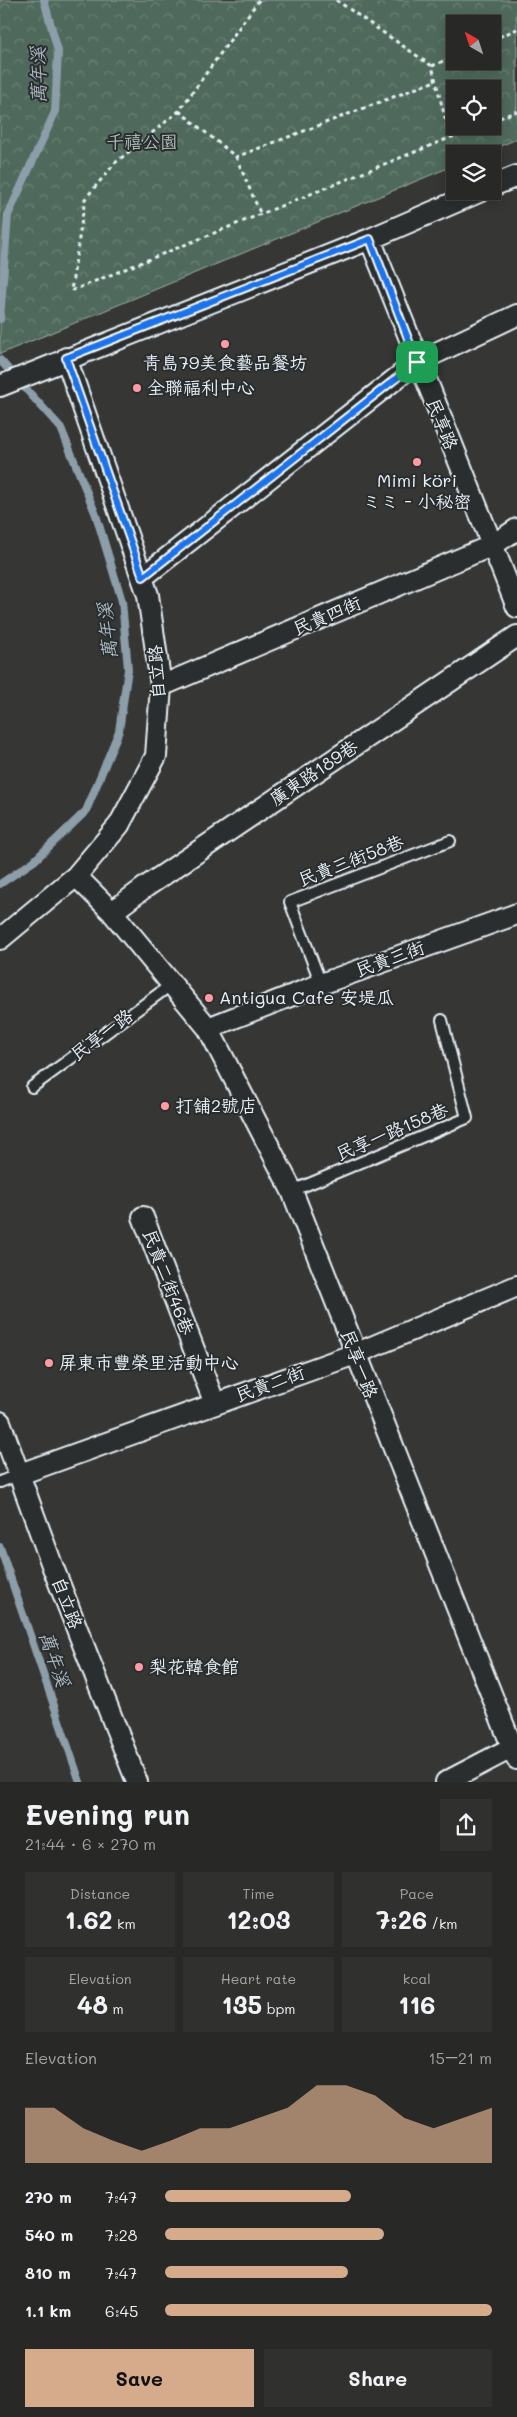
<!DOCTYPE html>
<meta charset="utf-8">
<style>
:root{--surface:#282827;--page:#30302f;--text:#f1f3f6;--muted:#a5a6a7;--line:#444;--accent:#d6ab8b}
body{margin:0;font-family:Mali,"LXGW WenKai TC","Klee One",sans-serif;background:var(--page);color:var(--text);height:100vh;display:flex;flex-direction:column;font-size:19px;white-space:nowrap}
*{box-sizing:border-box;margin:0}
p{font-size:16px;color:var(--muted)}
.icon{flex:none;width:28px;height:28px;fill:none;stroke:currentColor;stroke-width:2;stroke-linecap:round;stroke-linejoin:round}
.map{position:relative;height:1782px;overflow:hidden}
.side{display:flex;flex-direction:column;background:var(--surface);flex:1}
.side>*{flex:none}
.needle{width:32px;rotate:321deg}
.fabs{position:absolute;left:446px;top:15px;display:grid;gap:10px}
.fabs a{display:grid;place-items:center;width:55px;height:55px;border-radius:0px;background:var(--surface);box-shadow:0 2px 12px #0003,0 0 0 1px var(--line);font-size:25px}
.pin{position:absolute;display:grid;place-items:center;width:42px;height:42px;color:#fff;margin:-21px;border-radius:10px;box-shadow:0 2px 8px #0006}
.round{display:grid;place-items:center;flex:none;width:52px;height:52px;border-radius:0px;background:var(--page)}
.summary{display:flex;align-items:center;justify-content:space-between;height:85px;padding:0 25px}
h1{font-size:28px;font-weight:800;line-height:38px}
.figures{display:grid;grid-template-columns:repeat(3,1fr);gap:8px;height:85px;padding:5px 25px}
.figures div{display:grid;align-content:center;border-radius:0px;background:var(--page);text-align:center}
.figures b{font-size:25px;font-weight:800}
.figures small{font-size:14px;font-weight:400}
.figures p{font-size:14px}
.chart{height:140px;padding:10px 25px}
.chart p{display:flex;justify-content:space-between}
.chart svg{width:100%;height:90px;margin-top:5px;fill:var(--accent);opacity:.7}
.button{display:flex;gap:10px;margin-top:auto;padding:10px 25px}
.button a{flex:1;height:58px;border-radius:0px;background:var(--accent);color:#111;font-size:20px;font-weight:800;line-height:58px;text-align:center}
.button a+a{background:var(--page);color:var(--text)}
ul{padding:0 25px;list-style:none;font-size:16px}
li{display:grid;grid-template-columns:80px 60px 1fr;align-items:center;height:38px}
li i{height:12px;border-radius:6px;background:var(--accent)}
.map>svg:first-child{display:block}
</style>
<div class="map">
<svg width="517" height="1782" viewBox="0 0 517 1782">
<defs>
<pattern id="park-crowns" width="20" height="18" patternUnits="userSpaceOnUse" patternTransform="scale(1.25)"><rect width="20" height="18" fill="#506b5b"/><path d="M2 6a3 3 0 1 1 6 0M12 15a3 3 0 1 1 6 0" fill="none" stroke="#698173"/></pattern>
</defs>
<rect width="100%" height="100%" fill="#363634"/>
<filter id="ink" filterUnits="userSpaceOnUse"><feTurbulence type="fractalNoise" baseFrequency=".02" numOctaves="2"/><feDisplacementMap in="SourceGraphic" scale="10" xChannelSelector="R" yChannelSelector="G"/><feConvolveMatrix kernelMatrix="1 2 1 2 8 2 1 2 1" color-interpolation-filters="sRGB"/></filter>
<g filter="url(#ink)">
<path fill="url(#park-crowns)" stroke="#9caeaa" fill-rule="evenodd" d="M 0,0 L 517,0 L 517,139 L 481,154 L 455,154 L 455,165 L 0,354 ZM 455,24 L 492,24 L 492,61 L 455,61 ZM 455,89 L 492,89 L 492,126 L 455,126 Z"/>
<g fill="none" stroke-linecap="round" stroke-linejoin="round">
<path stroke="#8c9ea9" stroke-width="8" d="M 0,319 L 8,215 L 55,112 L 58,51 L 44,0
M 0,360 L 61,428 L 96,515 L 122,601 L 128,669 L 119,731 L 86,811 L 34,861 L 0,884
M 0,1547 L 80,1782"/>
<defs>
<path id="service" d="M 321,984 L 290,902 L 450,841
M 32,1087 L 172,984
M 292,1191 L 467,1118 L 442,1020
M 0,1482 L 20,1474"/>
<path id="minor" d="M 492,186 L 517,176
M 370,239 L 517,607
M 0,386 L 370,239 L 481,191
M 143,577 L 417,362 L 517,315
M 161,686 L 493,545 L 517,529
M 76,876 L 112,912 L 208,1028 L 292,1191 L 517,1759
M 112,912 L 144,888 L 517,636
M 0,939 L 76,876 L 119,825 L 156,756 L 161,686 L 148,595 L 66,358
M 208,1028 L 321,984 L 517,914
M 143,1217 L 215,1404
M 0,1422 L 52,1565 L 137,1782
M 20,1474 L 355,1354 L 517,1286
M 446,1782 L 517,1745"/>
</defs>
<use href="#service" stroke="#e8f1f8" stroke-width="14"/>
<use href="#minor" stroke="#e8f1f8" stroke-width="24"/>
<path stroke="#e8f1f8" stroke-width="3" stroke-dasharray="4 4" stroke-linecap="butt" d="M 259,0 L 179,111 L 115,163 L 85,199 L 71,291 L 479,126
M 336,0 L 432,66 L 450,138
M 492,40 L 517,29
M 432,66 L 455,56
M 179,111 L 236,157 L 435,81
M 492,121 L 517,111
M 236,157 L 261,215"/>
<use href="#service" stroke="#2a2d2e" stroke-width="10"/>
<use href="#minor" stroke="#2a2d2e" stroke-width="20"/>
</g>
</g>
<g fill="none" stroke-linecap="round" stroke-linejoin="round" filter="url(#ink)">
<defs>
<path id="route" d="M 370,239 L 417,362 L 143,577 L 66,358 Z"/>
</defs>
<use href="#route" stroke="#fff" stroke-width="10"/>
<use href="#route" stroke="#1a73e8" stroke-width="6"/>
</g>
<g fill="#ff9aa2" stroke="#2a2d2e" stroke-width="2">
<circle cx="225" cy="344" r="5"/>
<circle cx="137" cy="388" r="5"/>
<circle cx="417" cy="462" r="5"/>
<circle cx="209" cy="998" r="5"/>
<circle cx="165" cy="1106" r="5"/>
<circle cx="49" cy="1363" r="5"/>
<circle cx="139" cy="1667" r="5"/>
</g>
<g text-anchor="middle" stroke-width="4" stroke-linejoin="round" paint-order="stroke">
<g font-size="18" fill="#abbbb9" stroke="#2a2d2e">
<text x="142" y="148">千禧公園</text>
</g>
<g font-size="18" fill="#e8f1f8" stroke="#2a2d2e" text-anchor="start">
<text x="225" y="369" text-anchor="middle">青島79美食藝品餐坊</text>
<text x="147" y="394">全聯福利中心</text>
<text x="417" y="487" text-anchor="middle">Mimi köri<tspan x="417" dy="21">ミミ - 小秘密</tspan></text>
<text x="219" y="1004">Antigua Cafe 安堤瓜</text>
<text x="175" y="1112">打舖2號店</text>
<text x="59" y="1369">屏東市豐榮里活動中心</text>
<text x="149" y="1673">梨花韓食館</text>
</g>
<g font-size="18" fill="#e8f1f8" stroke="#2a2d2e">
<text transform="translate(442 424) rotate(68)" y="6">民享路</text>
<text transform="translate(327 616) rotate(-23)" y="6">民貴四街</text>
<text transform="translate(157 672) rotate(-94)" y="6">自立路</text>
<text transform="translate(314 773) rotate(-34)" y="6">廣東路189巷</text>
<text transform="translate(351 861) rotate(-21)" y="6">民貴三街58巷</text>
<text transform="translate(390 959) rotate(-20)" y="6">民貴三街</text>
<text transform="translate(102 1035) rotate(-37)" y="6">民享一路</text>
<text transform="translate(392 1132) rotate(-23)" y="6">民享一路158巷</text>
<text transform="translate(168 1282) rotate(69)" y="6">民貴二街46巷</text>
<text transform="translate(359 1364) rotate(69)" y="6">民享一路</text>
<text transform="translate(270 1384) rotate(-20)" y="6">民貴二街</text>
<text transform="translate(67 1603) rotate(69)" y="6">自立路</text>
</g>
<g font-size="19" font-style="italic" fill="#abb9c3" stroke="#2a2d2e">
<text transform="translate(38 75) rotate(-91)" y="7">萬年溪</text>
<text transform="translate(107 631) rotate(-96)" y="7">萬年溪</text>
<text transform="translate(55 1659) rotate(71)" y="7">萬年溪</text>
</g>
</g>
</svg>
<div class="fabs">
<a><svg class="needle" viewBox="-14 -14 28 28"><path d="M0-13l5 13h-10z" fill="#e53935"/><path d="M0 13l5-13h-10z" fill="#a5a6a7"/></svg></a>
<a><svg class="icon" aria-label="locate" viewBox="0 0 24 24"><circle cx="12" cy="12" r="6"/><path d="M12 2v4M12 18v4M2 12h4M18 12h4"/></svg></a>
<a><svg class="icon" aria-label="layers" viewBox="0 0 24 24"><path d="M12 4l9 5-9 5-9-5zM3 14l9 5 9-5"/></svg></a>
</div>
<div class="pin" style="left:417px;top:362px;background:#1e9e55"><svg class="icon" aria-label="arrive" viewBox="0 0 24 24"><path d="M6 21V4h12l-3 4 3 4H6"/></svg></div>
</div>
<section class="side">
<div class="summary"><div><h1>Evening run</h1><p>21:44 · 6 × 270 m</p></div><a class="round"><svg class="icon" aria-label="share" viewBox="0 0 24 24"><path d="M12 15V3M7 8l5-5 5 5M5 13v7h14v-7"/></svg></a></div>
<div class="figures">
<div><p>Distance</p><b>1.62<small> km</small></b></div>
<div><p>Time</p><b>12:03</b></div>
<div><p>Pace</p><b>7:26<small> /km</small></b></div>
</div>
<div class="figures">
<div><p>Elevation</p><b>48<small> m</small></b></div>
<div><p>Heart rate</p><b>135<small> bpm</small></b></div>
<div><p>kcal</p><b>116</b></div>
</div>
<div class="chart"><p><span>Elevation</span>15–21 m</p>
<svg viewBox="0 0 160 44" preserveAspectRatio="none"><path d="M0 44V17L10 17L20 27L30 33L40 38L50 33L60 27L70 27L80 22L90 17L100 6L110 6L120 11L130 22L140 27L150 22L160 17V44z"/></svg>
</div>
<ul>
<li><b>270 m</b>7:47<i style="width:57%"></i></li>
<li><b>540 m</b>7:28<i style="width:67%"></i></li>
<li><b>810 m</b>7:47<i style="width:56%"></i></li>
<li><b>1.1 km</b>6:45<i style="width:100%"></i></li>
</ul>
<div class="button"><a>Save</a><a>Share</a></div>
</section>
